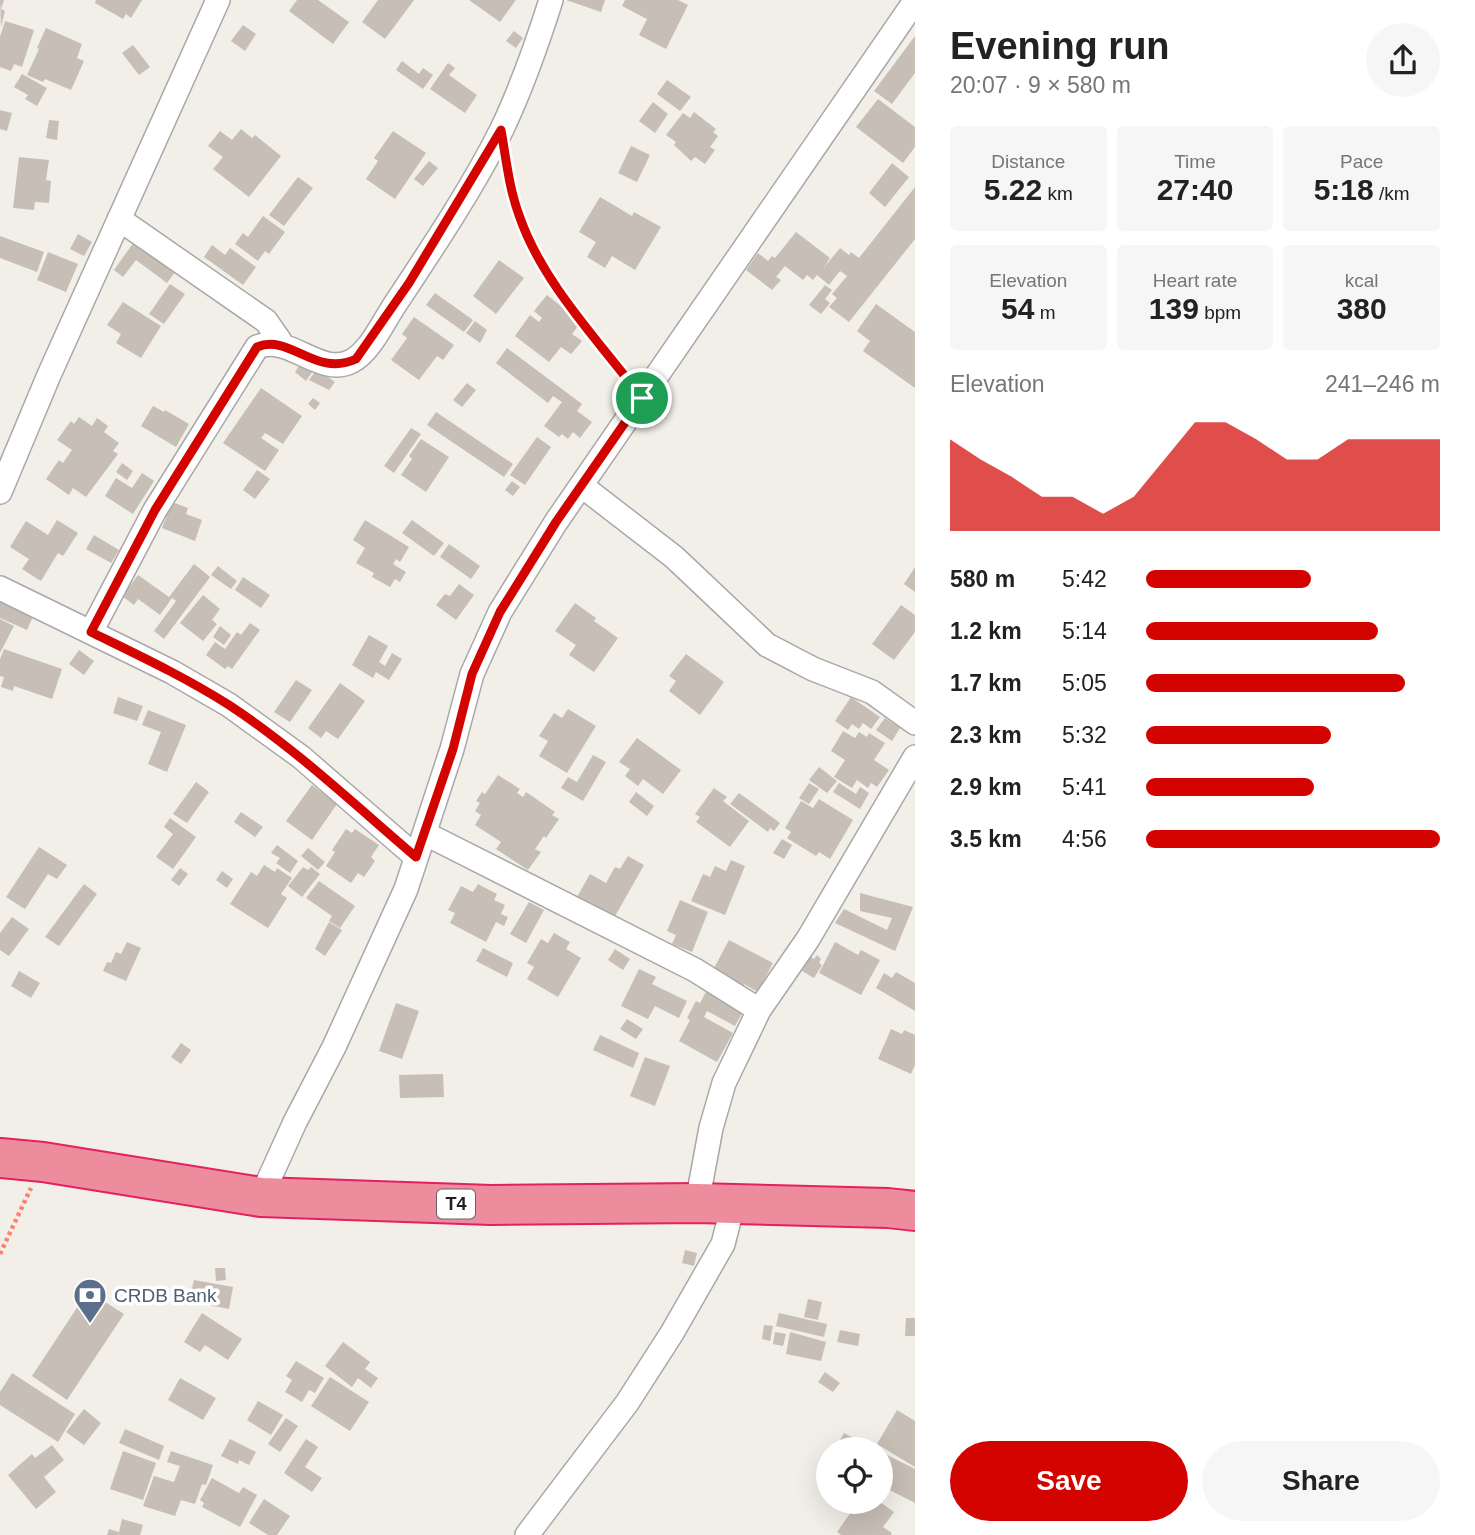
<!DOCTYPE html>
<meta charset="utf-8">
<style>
:root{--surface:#fff;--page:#f6f6f6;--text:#222;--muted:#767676;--accent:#d30400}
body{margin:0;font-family:Arial,sans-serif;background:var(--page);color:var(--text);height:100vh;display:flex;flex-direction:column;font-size:26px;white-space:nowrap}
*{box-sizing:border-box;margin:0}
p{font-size:23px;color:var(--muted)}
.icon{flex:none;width:38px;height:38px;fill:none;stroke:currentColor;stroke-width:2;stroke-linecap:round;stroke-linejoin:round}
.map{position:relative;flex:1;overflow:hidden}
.details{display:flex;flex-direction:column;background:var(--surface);width:560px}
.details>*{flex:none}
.controls{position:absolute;left:816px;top:1437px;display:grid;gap:14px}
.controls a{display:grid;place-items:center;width:77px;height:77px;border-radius:50%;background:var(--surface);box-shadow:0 7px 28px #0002;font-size:35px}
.pin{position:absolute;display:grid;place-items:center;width:60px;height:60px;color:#fff;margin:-30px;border:4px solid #fff;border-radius:50%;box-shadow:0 2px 7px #0007}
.round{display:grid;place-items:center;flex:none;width:74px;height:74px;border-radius:37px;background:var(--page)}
.head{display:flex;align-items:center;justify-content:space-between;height:119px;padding:0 35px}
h1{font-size:38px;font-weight:800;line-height:52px}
.figures{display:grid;grid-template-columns:repeat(3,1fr);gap:10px;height:119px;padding:7px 35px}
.figures div{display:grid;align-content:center;border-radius:7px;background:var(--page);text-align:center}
.figures b{font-size:30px;font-weight:800}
.figures small{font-size:19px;font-weight:400}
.figures p{font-size:19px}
.chart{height:196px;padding:14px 35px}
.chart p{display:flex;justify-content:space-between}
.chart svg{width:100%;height:126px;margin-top:7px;fill:var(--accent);opacity:.7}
.primary-button{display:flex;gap:14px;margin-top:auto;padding:14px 35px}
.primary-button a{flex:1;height:80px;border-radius:42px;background:var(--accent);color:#fff;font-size:28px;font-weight:800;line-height:80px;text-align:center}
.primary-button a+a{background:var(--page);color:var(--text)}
ul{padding:0 35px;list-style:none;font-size:23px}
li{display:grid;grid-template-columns:112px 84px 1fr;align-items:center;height:52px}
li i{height:18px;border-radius:9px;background:var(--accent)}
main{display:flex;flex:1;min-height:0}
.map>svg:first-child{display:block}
</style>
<main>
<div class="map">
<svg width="915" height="1535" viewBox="0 0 915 1535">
<rect width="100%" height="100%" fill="#f2efe8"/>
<path fill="#c7beb6" d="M 0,0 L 4,0 L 1,9 L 5,11 L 1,27 Z
M 96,0 L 142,0 L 131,18 L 126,14 L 123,19 L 95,3 Z
M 297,0 L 318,0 L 349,22 L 333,44 L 289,11 Z
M 378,0 L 414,0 L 385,39 L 362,22 Z
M 469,0 L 516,0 L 500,22 Z
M 566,0 L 605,0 L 601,12 Z
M 625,0 L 678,0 L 688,5 L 666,49 L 639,35 L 647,19 L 622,6 Z
M 5,21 L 34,30 L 22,67 L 14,64 L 11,71 L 0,67 L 0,37 Z
M 243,25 L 256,34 L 245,51 L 231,41 Z
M 46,28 L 82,44 L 77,58 L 84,61 L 71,90 L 45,79 L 43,82 L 27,75 L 39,49 L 37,48 Z
M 514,31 L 523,38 L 516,48 L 506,41 Z
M 915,36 L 915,73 L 892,104 L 874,91 Z
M 133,45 L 150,67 L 139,75 L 122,53 Z
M 402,61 L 419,74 L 423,68 L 433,75 L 423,89 L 396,70 Z
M 448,63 L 455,68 L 449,75 L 477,95 L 465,113 L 430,89 Z
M 22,74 L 47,88 L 37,106 L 25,99 L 28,95 L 14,87 Z
M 667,80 L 691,97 L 680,111 L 657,94 Z
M 878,99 L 915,127 L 915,147 L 903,163 L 856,127 Z
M 653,102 L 668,114 L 655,133 L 639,121 Z
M 0,110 L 12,113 L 7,131 L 0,129 Z
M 694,112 L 716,129 L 713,132 L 718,136 L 710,147 L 715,150 L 705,164 L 695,157 L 691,161 L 674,145 L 676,142 L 666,135 L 683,113 L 690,118 Z
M 49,120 L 59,121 L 57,140 L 46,138 Z
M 241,129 L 252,138 L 255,135 L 281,156 L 249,197 L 213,169 L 223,157 L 208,146 L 220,131 L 232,140 Z
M 393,131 L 426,153 L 395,199 L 366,179 L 378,161 L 374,158 Z
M 631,146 L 650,155 L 637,182 L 618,173 Z
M 19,157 L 49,160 L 46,180 L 51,181 L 49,203 L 35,202 L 34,210 L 13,208 Z
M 429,161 L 438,168 L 423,186 L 414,179 Z
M 892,163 L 909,177 L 885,207 L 869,193 Z
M 298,177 L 313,188 L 284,226 L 269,215 Z
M 915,187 L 915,239 L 849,322 L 829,307 L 837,298 L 832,294 L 847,276 L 840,271 L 829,285 L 817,275 L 813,280 L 807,275 L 803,280 L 785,266 L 776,277 L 781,280 L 772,290 L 746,270 L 758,253 L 768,261 L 772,256 L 775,258 L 796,232 L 830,258 L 823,269 L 840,248 L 849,255 L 851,252 L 859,258 Z
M 600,197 L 632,216 L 634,212 L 661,227 L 635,270 L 612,256 L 605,268 L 587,257 L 596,242 L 579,232 Z
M 263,216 L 285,232 L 269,254 L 265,251 L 258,261 L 235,244 L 243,233 L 248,237 Z
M 78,234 L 92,242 L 84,256 L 70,249 Z
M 0,236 L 44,252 L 37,272 L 0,258 Z
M 134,242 L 175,272 L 167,283 L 136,260 L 123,277 L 114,270 Z
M 212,245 L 225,255 L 230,248 L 256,267 L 243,285 L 204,257 Z
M 48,252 L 78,264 L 66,292 L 37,280 Z
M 499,260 L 524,278 L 496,314 L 473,296 Z
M 170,284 L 185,294 L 164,324 L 149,314 Z
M 825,285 L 832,290 L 825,299 L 830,303 L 821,314 L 809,305 Z
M 435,293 L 473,320 L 464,332 L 426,305 Z
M 547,295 L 581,322 L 572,334 L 582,341 L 571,354 L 561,347 L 549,362 L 515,336 L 530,315 L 539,322 L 542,318 L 534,311 Z
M 123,302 L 161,326 L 141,358 L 116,343 L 121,334 L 107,325 Z
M 876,304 L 915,332 L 915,388 L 863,351 L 870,341 L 857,331 Z
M 414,317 L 454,345 L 443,360 L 437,356 L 419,380 L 391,360 L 407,338 L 402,334 Z
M 475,321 L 487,330 L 480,343 L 466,333 Z
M 507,348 L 582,404 L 577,411 L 592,422 L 580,438 L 573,432 L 568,439 L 562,434 L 559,437 L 544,426 L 562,402 L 553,396 L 548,403 L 496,363 Z
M 301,363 L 313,371 L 306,381 L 295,372 Z
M 317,369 L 335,382 L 329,390 L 309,380 Z
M 467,383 L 476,390 L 462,407 L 453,400 Z
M 261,388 L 302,416 L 283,444 L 265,433 L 261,438 L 279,450 L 265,471 L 223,443 Z
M 313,398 L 320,403 L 315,410 L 308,404 Z
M 153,406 L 164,412 L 165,410 L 189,424 L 176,447 L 141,426 Z
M 436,412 L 513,464 L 504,477 L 427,425 Z
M 79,417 L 92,426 L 97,418 L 108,426 L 104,432 L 119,443 L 113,451 L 118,454 L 86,497 L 73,488 L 69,495 L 46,479 L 59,460 L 63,463 L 72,450 L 57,440 L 71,421 L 74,424 Z
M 411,428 L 421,434 L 394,473 L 384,466 Z
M 537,437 L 551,447 L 525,485 L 510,475 Z
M 421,439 L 449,457 L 426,492 L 401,475 L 412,459 L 409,456 Z
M 122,463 L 133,471 L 127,480 L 116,472 Z
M 257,470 L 270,479 L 255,499 L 243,490 Z
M 142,473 L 154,481 L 133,514 L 105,496 L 116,478 L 132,488 Z
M 512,481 L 520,487 L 513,496 L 505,490 Z
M 172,502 L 188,508 L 186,514 L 202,520 L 195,541 L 162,528 Z
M 57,520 L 78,533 L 63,556 L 58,553 L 41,581 L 22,569 L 29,559 L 10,547 L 26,521 L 48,535 Z
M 365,520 L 409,547 L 400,562 L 396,559 L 393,564 L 406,572 L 400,582 L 395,579 L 390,587 L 372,577 L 374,573 L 356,563 L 365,548 L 353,540 Z
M 412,520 L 444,543 L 434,556 L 402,533 Z
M 94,535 L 119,550 L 111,563 L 86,549 Z
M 449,544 L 480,566 L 471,579 L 440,557 Z
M 194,564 L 210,577 L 164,639 L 154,631 L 176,601 L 172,598 L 160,615 L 138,599 L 134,605 L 122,596 L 138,575 L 169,597 Z
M 218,566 L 237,581 L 231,589 L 211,575 Z
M 915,567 L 915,592 L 904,584 Z
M 243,577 L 270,595 L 261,608 L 235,590 Z
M 459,584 L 474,595 L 456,620 L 436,605 L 445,594 L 450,596 Z
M 203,595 L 220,609 L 212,620 L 217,624 L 203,641 L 180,623 Z
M 0,599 L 34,614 L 27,630 L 0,618 Z
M 575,603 L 596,618 L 594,621 L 618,638 L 594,672 L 569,655 L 576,645 L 555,631 Z
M 901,605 L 915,615 L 915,632 L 894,660 L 872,644 Z
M 0,619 L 14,626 L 0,653 Z
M 250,623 L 260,630 L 232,669 L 228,666 L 225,669 L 206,655 L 215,642 L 225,649 L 237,632 L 241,635 Z
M 220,626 L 231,635 L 224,645 L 213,637 Z
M 369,635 L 388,646 L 379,662 L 385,666 L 392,653 L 402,659 L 389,680 L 376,672 L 373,678 L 352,665 Z
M 4,649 L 62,669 L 52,699 L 14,686 L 13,691 L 1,687 L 4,677 L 0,676 L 0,659 Z
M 79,650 L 94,661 L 84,675 L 69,664 Z
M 686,654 L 724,682 L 700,715 L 669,691 L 676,681 L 669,676 Z
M 296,680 L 312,690 L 290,722 L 274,712 Z
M 340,683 L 365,701 L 338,739 L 326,731 L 321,738 L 308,728 Z
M 118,697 L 143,706 L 137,721 L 113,713 Z
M 851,697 L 880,717 L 871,729 L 863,723 L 859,729 L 852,724 L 848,730 L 835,721 Z
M 568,709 L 596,726 L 567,773 L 539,756 L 548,741 L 539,736 L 554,713 L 562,718 Z
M 148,710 L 186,725 L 167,772 L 148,764 L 161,732 L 142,725 Z
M 885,718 L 900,728 L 892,741 L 876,730 Z
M 843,731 L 855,738 L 859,732 L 867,737 L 869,733 L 885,743 L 874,760 L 889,770 L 877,787 L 871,783 L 868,788 L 857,780 L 852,788 L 834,777 L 845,760 L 831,751 Z
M 637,738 L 681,770 L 663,794 L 643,779 L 638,786 L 625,776 L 630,769 L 619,762 Z
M 593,755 L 606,762 L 583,801 L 561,788 L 568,777 L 577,782 Z
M 819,767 L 837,781 L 827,793 L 809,780 Z
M 498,775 L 520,789 L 517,793 L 523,797 L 526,792 L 555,812 L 552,815 L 559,819 L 546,838 L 544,836 L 535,849 L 541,852 L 528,870 L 496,849 L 501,842 L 475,825 L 481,815 L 475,811 L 480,803 L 476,801 L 482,792 L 485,794 Z
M 196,782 L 209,792 L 187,823 L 173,814 Z
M 809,783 L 819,789 L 809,804 L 799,798 Z
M 839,783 L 856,794 L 860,787 L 869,793 L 860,809 L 833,792 Z
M 312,785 L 337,804 L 312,840 L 286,821 Z
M 714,788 L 727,797 L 723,801 L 749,821 L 730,847 L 696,822 L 700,817 L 695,814 Z
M 636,792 L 654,806 L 647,816 L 629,802 Z
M 739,793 L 780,823 L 774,831 L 770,828 L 768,832 L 730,804 Z
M 819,799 L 853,820 L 830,859 L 819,852 L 816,856 L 787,838 L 791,832 L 785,828 L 801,801 L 813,808 Z
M 241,812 L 263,827 L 255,837 L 234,822 Z
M 170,818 L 196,837 L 173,869 L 156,857 L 173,834 L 164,827 Z
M 346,829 L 352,833 L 355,829 L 379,845 L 371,857 L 375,861 L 364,877 L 358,873 L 351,883 L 326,866 L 335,852 L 332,850 Z
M 782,839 L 792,845 L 784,859 L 773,853 Z
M 277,845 L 298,861 L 290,873 L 276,863 L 280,858 L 271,853 Z
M 39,847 L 67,865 L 57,879 L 48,874 L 25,909 L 6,897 Z
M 308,848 L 325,862 L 318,870 L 301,856 Z
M 628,856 L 644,865 L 614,918 L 577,897 L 590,874 L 606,883 L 615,867 L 620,869 Z
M 731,860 L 745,866 L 725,915 L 691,901 L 703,874 L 710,877 L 715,866 L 726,871 Z
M 264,865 L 275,872 L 277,868 L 292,878 L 281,894 L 287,898 L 268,928 L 230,904 L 251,872 L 257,876 Z
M 303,867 L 308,870 L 311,867 L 320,874 L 302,897 L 288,886 Z
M 180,868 L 188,874 L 179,886 L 171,880 Z
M 222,871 L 233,879 L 227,888 L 216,880 Z
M 319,881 L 355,906 L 340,928 L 329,921 L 332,916 L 306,898 Z
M 84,884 L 97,894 L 59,946 L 45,937 Z
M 478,884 L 497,894 L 494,900 L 505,905 L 501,914 L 508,917 L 504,926 L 496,922 L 486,942 L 450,923 L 455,913 L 448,910 L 461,886 L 473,892 Z
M 860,893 L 913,907 L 895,951 L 835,923 L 844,909 L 887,930 L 892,918 L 860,911 Z
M 680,900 L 708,912 L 692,952 L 672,944 L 676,935 L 667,931 Z
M 529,902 L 544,910 L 526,943 L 510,934 Z
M 12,917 L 29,929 L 9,956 L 0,950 L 0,933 Z
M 329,922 L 342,930 L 325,956 L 315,949 Z
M 554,933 L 570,942 L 566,949 L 581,958 L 558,997 L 527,979 L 534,967 L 527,963 L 541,939 L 548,943 Z
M 729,940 L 773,963 L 758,992 L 744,984 L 738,995 L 705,978 L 712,967 L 714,968 Z
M 127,942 L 141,948 L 126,981 L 103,971 L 107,962 L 111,963 L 116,952 L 121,954 Z
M 835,942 L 858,955 L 861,950 L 880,960 L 861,995 L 819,973 Z
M 483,948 L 513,963 L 507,977 L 476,961 Z
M 615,949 L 630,959 L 623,970 L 608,960 Z
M 817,955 L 821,959 L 819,963 L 822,965 L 814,978 L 802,971 L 810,956 L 814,959 Z
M 639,969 L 656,977 L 652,984 L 687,1001 L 679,1018 L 655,1006 L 648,1019 L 621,1006 Z
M 19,971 L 40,983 L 31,998 L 11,986 Z
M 896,972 L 915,983 L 915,1011 L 876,988 L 884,973 L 892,978 Z
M 709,986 L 746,1006 L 735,1026 L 707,1011 L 704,1017 L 733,1033 L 717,1062 L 679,1041 L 690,1020 L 687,1018 L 696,1001 L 700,1003 Z
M 396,1003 L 419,1011 L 402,1059 L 379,1051 Z
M 627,1019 L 643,1029 L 636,1039 L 620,1029 Z
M 891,1029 L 902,1034 L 904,1030 L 915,1035 L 915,1065 L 911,1074 L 878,1059 Z
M 600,1035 L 639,1053 L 633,1068 L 593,1050 Z
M 181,1043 L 191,1050 L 181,1064 L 171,1057 Z
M 645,1057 L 670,1066 L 655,1106 L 630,1096 Z
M 443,1074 L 444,1097 L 400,1098 L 399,1075 Z
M 685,1250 L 697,1253 L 694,1266 L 682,1263 Z
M 215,1268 L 225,1268 L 226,1280 L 216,1281 Z
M 194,1280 L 233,1287 L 229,1309 L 189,1301 Z
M 88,1291 L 124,1314 L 67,1400 L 32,1376 Z
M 808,1299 L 822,1302 L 818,1320 L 804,1317 Z
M 202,1313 L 242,1339 L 228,1360 L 205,1345 L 200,1352 L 184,1342 Z
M 779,1313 L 827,1324 L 824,1337 L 776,1326 Z
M 906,1318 L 915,1318 L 915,1336 L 905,1336 Z
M 764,1325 L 773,1326 L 770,1341 L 762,1339 Z
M 840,1330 L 860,1334 L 858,1346 L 837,1342 Z
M 775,1332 L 786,1334 L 783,1346 L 773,1344 Z
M 790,1332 L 826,1342 L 821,1361 L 786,1354 Z
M 343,1342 L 370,1362 L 365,1369 L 378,1378 L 371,1388 L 358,1378 L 352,1387 L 325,1366 Z
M 296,1361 L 324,1378 L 315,1393 L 309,1390 L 302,1402 L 285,1392 L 292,1380 L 286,1376 Z
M 825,1372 L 840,1383 L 833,1392 L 818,1382 Z
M 12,1373 L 75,1414 L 58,1442 L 0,1405 L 0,1392 Z
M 330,1377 L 369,1402 L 350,1431 L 311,1406 Z
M 180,1378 L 216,1398 L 203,1420 L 168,1400 Z
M 258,1401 L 283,1415 L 271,1435 L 247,1420 Z
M 84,1409 L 101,1423 L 84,1445 L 66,1432 Z
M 897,1410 L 915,1421 L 915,1467 L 877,1444 Z
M 286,1418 L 298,1426 L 280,1452 L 268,1444 Z
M 125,1429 L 164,1446 L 159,1460 L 119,1443 Z
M 844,1433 L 859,1441 L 855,1449 L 835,1449 Z
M 230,1439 L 256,1452 L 249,1465 L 239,1460 L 238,1464 L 221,1456 Z
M 306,1439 L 318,1447 L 305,1467 L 322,1478 L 312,1492 L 284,1473 Z
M 52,1445 L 64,1460 L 44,1477 L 56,1492 L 36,1509 L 8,1475 L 32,1454 L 35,1458 Z
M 123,1451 L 156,1463 L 143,1500 L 110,1489 Z
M 171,1451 L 213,1465 L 206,1485 L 202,1484 L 195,1504 L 181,1500 L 175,1516 L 143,1506 L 154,1476 L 174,1482 L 180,1466 L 167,1462 Z
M 881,1452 L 915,1469 L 915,1503 L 880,1485 Z
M 212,1478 L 239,1493 L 243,1487 L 257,1495 L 240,1527 L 202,1507 L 204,1503 L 200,1500 Z
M 264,1499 L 290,1516 L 277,1535 L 268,1535 L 249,1523 Z
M 858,1502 L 880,1502 L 894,1512 L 883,1527 L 892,1533 L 891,1535 L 841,1535 L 837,1532 Z
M 122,1519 L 143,1525 L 140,1535 L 107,1535 L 109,1529 L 119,1532 Z"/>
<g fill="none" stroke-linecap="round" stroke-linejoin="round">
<defs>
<path id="street" d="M 119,219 L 266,321 L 280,341 L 274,343
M 582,486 L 674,557 L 767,645 L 813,669 L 872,692 L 915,723
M 0,492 L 49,375 L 218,0
M 0,588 L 172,672 L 229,705 L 301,757 L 416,857
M 91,632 L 155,510 L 257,347 C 289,333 320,378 352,361 C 370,351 383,323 394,306 C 431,250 472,189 502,129 C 522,87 537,44 551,0
M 434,838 L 695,970 L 759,1010
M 261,1197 L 295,1122 L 334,1047 L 406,889 L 452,749 L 472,674 L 500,612 L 556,522 L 915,1
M 697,1203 L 711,1128 L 724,1083 L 759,1010 L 808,939 L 915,757
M 527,1535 L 627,1403 L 672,1333 L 723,1244 L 733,1205"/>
<path id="highway" d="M 0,1158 L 43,1162 L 261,1197 L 491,1205 L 697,1203 L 888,1208 L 915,1211"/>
</defs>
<use href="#street" stroke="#a8a8a8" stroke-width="26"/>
<use href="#highway" stroke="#e51f60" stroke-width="42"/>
<path stroke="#ff7e6c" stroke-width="4.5" stroke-dasharray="3.5 3.5" stroke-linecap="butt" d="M 508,165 L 519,215 L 543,267 L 629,380
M 0,1254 L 31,1188"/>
<use href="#street" stroke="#fff" stroke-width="23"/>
<use href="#highway" stroke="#ec8c9c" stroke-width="38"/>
</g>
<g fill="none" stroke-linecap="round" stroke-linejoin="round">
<defs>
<path id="route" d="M 501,130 C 506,158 509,188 519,215 C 542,283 599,341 642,398 L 556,522 L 500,612 L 472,674 L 453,749 L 416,857 C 355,805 296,749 229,705 C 185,677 138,655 91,632 L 155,510 L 257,347 C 290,333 315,378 356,359 L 409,283 Z"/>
</defs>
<use href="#route" stroke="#fff" stroke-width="14"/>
<use href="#route" stroke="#d30400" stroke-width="9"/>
</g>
<defs>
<symbol id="bank-pin" viewBox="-11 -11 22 30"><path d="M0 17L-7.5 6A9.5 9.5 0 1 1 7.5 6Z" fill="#5c6f8a" stroke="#fff"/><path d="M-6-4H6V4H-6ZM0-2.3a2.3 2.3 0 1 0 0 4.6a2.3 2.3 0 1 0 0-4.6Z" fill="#fff"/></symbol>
</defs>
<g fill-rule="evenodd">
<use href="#bank-pin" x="71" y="1276" width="38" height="52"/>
</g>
<g text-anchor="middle" stroke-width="7" stroke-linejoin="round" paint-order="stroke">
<rect fill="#fff" stroke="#646464" stroke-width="2" x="437" y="1189.5" width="38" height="29" rx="5"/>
<g font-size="18" font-weight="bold" fill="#212121">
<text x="456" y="1210">T4</text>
</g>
<g font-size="19" fill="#4e5e75" stroke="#fff" text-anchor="start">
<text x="114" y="1302">CRDB Bank</text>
</g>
</g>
</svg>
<div class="controls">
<a><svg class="icon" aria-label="locate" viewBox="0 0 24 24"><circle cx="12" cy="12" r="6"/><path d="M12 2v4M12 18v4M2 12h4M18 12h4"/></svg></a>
</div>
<div class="pin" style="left:642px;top:398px;background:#1e9e55"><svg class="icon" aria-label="arrive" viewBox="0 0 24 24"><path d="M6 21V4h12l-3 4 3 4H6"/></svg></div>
</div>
<section class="details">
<div class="head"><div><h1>Evening run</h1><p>20:07 · 9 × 580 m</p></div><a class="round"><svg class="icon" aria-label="share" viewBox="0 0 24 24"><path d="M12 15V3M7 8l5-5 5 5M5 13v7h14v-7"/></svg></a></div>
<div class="figures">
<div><p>Distance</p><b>5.22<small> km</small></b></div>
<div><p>Time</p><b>27:40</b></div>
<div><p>Pace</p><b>5:18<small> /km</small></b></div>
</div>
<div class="figures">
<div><p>Elevation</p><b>54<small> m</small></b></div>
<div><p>Heart rate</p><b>139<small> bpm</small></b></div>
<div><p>kcal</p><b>380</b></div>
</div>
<div class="chart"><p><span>Elevation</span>241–246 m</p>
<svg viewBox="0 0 160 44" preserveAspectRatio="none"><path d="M0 44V12L10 19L20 25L30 32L40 32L50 38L60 32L70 19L80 6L90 6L100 12L110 19L120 19L130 12L140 12L150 12L160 12V44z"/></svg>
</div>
<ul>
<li><b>580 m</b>5:42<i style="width:56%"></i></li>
<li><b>1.2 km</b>5:14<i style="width:79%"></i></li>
<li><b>1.7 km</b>5:05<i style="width:88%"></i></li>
<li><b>2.3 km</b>5:32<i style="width:63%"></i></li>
<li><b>2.9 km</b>5:41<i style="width:57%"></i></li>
<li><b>3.5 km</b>4:56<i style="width:100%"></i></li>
</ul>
<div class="primary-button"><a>Save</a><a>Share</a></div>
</section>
</main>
